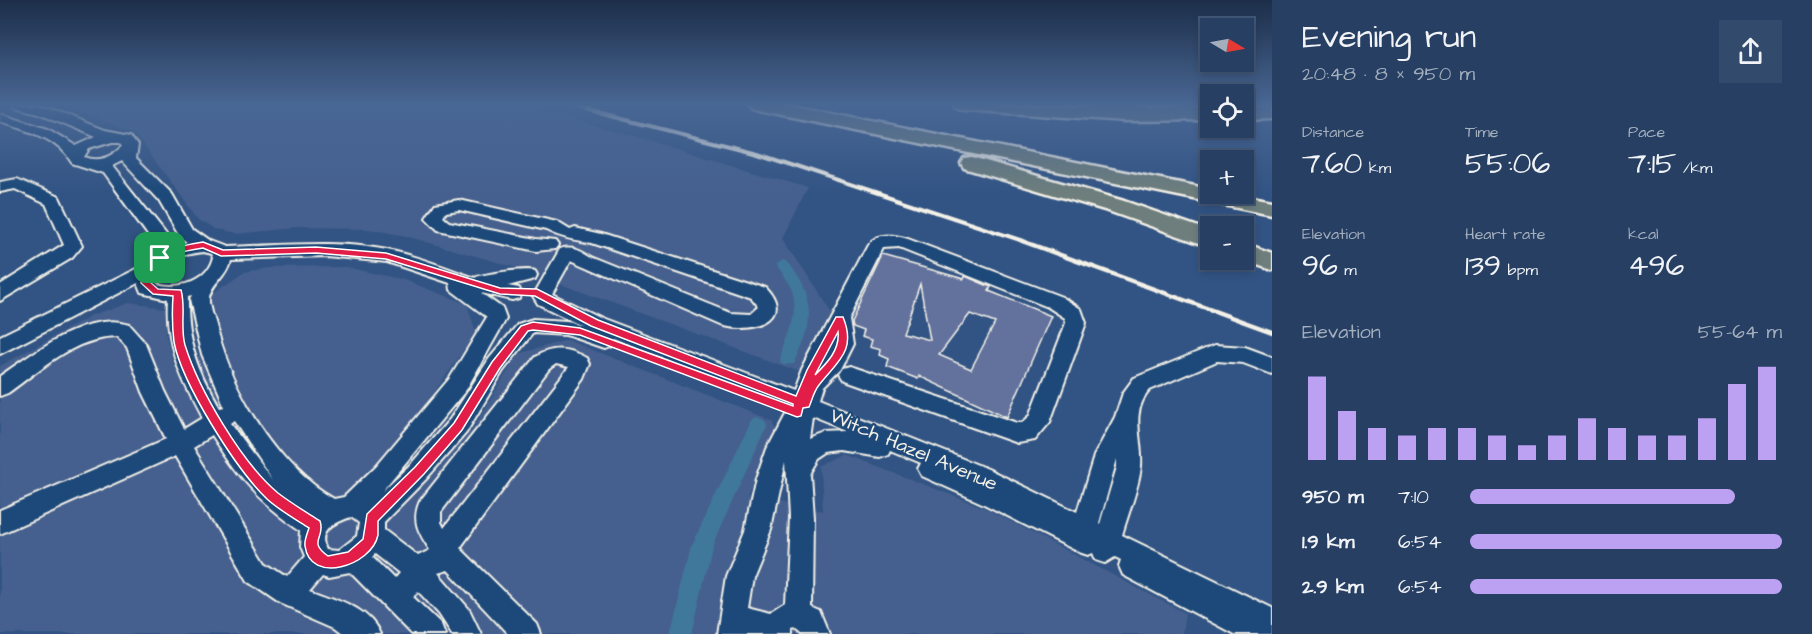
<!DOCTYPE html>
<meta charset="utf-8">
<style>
:root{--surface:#263f63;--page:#324a6c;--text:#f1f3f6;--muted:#a4afbe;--line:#425878;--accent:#bca0f2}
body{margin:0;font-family:"Architects Daughter",sans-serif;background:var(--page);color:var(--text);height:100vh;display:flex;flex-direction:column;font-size:22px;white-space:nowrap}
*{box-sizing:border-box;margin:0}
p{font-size:20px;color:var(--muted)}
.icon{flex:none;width:33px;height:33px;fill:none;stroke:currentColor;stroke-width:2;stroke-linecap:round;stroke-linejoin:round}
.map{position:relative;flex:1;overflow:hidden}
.sheet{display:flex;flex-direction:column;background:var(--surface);width:540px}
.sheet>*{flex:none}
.needle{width:39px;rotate:100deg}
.fabs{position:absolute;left:1200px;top:18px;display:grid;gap:12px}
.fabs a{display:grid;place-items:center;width:54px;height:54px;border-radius:0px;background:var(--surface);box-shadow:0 3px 9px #0003,0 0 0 2px var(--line);font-size:30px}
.pin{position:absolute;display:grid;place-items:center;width:51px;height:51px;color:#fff;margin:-26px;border-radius:12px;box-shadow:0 3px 9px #0006}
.round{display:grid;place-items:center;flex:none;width:63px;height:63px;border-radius:0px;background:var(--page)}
.headline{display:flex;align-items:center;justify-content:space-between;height:102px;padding:0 30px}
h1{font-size:33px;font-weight:600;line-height:45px}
.figures{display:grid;grid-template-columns:repeat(3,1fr);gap:9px;height:102px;padding:6px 30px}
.figures div{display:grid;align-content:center}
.figures b{font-size:30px;font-weight:600}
.figures small{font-size:16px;font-weight:400}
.figures p{font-size:16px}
.chart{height:168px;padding:12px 30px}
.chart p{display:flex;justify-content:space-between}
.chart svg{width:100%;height:108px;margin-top:6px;stroke:var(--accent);stroke-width:6}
ul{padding:0 30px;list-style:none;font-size:20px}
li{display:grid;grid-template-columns:96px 72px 1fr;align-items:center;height:45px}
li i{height:15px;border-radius:8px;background:var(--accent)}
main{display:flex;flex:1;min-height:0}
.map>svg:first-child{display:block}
</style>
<main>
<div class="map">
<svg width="1272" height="634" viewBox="0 0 1272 634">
<rect width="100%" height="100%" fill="#325484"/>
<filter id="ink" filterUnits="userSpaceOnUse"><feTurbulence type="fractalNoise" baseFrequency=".0167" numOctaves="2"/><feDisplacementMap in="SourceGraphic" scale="12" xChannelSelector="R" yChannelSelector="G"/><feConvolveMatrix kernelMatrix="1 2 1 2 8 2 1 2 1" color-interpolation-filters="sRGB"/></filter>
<g filter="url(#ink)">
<path fill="#45608e" d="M 60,104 L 513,104 L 635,136 L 808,188 L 783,238 L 830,312 L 803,373 L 517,268 L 406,236 L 369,229 L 298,228 L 235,234 L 215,230 L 198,219 L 134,132 Z
M 345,267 L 404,280 L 467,304 L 476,333 L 421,411 L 471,432 L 518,354 L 567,340 L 771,420 L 776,429 L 747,498 L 823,511 L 821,467 L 847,455 L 985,508 L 1185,613 L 1182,634 L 0,634 L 0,366 L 91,316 L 128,303 L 166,308 L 166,336 L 174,365 L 224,348 L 209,296 L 244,272 L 270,268 Z"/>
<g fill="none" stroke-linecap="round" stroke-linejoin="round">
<path fill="#40789b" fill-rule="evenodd" d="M 782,261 L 787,263 C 815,298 815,324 794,364 L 782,364 L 780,360 C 789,338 801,314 791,290 C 787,281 780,274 775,266 Z
M 758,417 L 764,419 L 767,424 L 712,546 L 692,634 L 670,634 L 692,545 L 752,419 Z"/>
</g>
<path fill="#64729d" stroke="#f4f1e8" stroke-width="1.5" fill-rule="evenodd" d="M 883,256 L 964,279 L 965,276 L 991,287 L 989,291 L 1051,316 L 1007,417 L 919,376 L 918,379 L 887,367 L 889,359 L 880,355 L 881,349 L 870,346 L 872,339 L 862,336 L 864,330 L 853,326 L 852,321 ZM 920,284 L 930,340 L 903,333 ZM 970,314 L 995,323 L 971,369 L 939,355 Z"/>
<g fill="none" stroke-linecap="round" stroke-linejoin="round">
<defs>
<path id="minor" d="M 14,104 L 40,104 L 105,130 L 131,135 L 138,145 L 136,158 L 172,194 L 192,229 L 209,241 L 225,247 C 278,246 333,239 387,250 C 417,256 446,268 475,278 C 480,274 527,268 535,271 L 537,275 L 535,279 L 508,286 L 519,288 L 521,293 L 519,298 L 512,300 L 481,293 L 502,308 L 506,319 L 466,390 L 382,491 L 411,464 L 450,419 L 489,359 L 518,324 L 533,319 L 567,321 L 581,325 L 538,304 L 533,296 L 560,249 C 574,245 580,250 592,257 L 731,313 L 751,314 L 759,307 L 751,297 L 592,243 C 575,240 561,238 546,230 L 459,210 L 446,212 L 443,217 L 449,222 L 536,239 L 555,241 L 558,245 L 555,249 L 536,251 L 438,230 L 426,218 L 435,204 L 459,200 L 557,222 L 570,230 L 575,228 L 601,234 L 765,287 C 800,323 749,334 721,325 L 571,260 L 552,294 L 601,318 L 794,391 L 802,370 L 868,245 C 877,232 895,235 908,239 L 1062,297 L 1081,309 L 1086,323 L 1050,422 L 1035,440 L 1017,443 L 842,381 L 838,375 L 842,369 L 849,367 L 1017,423 L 1022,423 L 1030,416 L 1066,323 L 1065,318 L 1048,307 L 899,248 L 884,249 L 849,318 L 853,344 L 840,370 L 822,388 L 818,401 L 988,469 L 1077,512 L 1094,456 L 1115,417 L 1123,393 L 1134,378 L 1215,345 L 1245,347 L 1272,357 L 1272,374 L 1243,363 L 1217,361 L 1150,390 C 1129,413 1143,439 1141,466 C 1139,487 1128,514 1122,535 L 1272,608 L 1272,634 L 1234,634 L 1123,575 L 1119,566 L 1121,560 L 1115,557 L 1105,563 L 1096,560 L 1093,553 L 1088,555 L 1079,552 L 982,503 L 922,476 L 918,469 L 921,463 L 890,450 L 888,454 L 880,457 L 844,451 L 828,453 L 819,459 L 810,474 L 813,518 L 812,608 L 821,612 L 830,634 L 802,634 L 796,629 L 793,630 L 793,634 L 717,634 L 726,576 L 745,530 L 756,479 L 767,447 L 788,407 L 613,338 L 611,345 L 604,348 L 566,335 L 533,333 L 503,371 L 466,433 L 427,478 L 384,522 L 384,530 L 418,556 L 430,550 C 419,533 411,521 420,501 L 535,357 C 553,346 569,348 587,358 L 590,364 L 584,379 L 460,548 L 537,624 L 541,634 L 508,634 L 448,570 L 438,573 L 469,609 L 481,634 L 452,634 L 439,614 L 418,591 L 413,597 L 441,624 L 445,634 L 411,634 L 350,572 L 329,576 L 323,574 L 310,589 C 335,599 369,607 380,634 L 344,634 L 335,627 L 280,603 L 248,581 L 175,456 L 0,534 L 0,510 L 166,439 L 143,392 L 127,348 L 117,337 C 75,337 40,370 8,393 L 0,396 L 0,376 C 34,353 86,311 129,325 L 146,344 L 165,391 L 184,429 L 202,418 C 181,379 165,344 168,299 L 142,293 L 138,283 L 0,354 L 0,336 L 140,267 L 151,256 L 150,238 L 103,173 L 72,163 C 56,137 29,131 0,122 L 0,114 L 48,129 L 76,146 L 96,137 L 39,113 L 16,107 ZM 112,142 L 121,142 L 123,145 C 113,156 99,163 84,157 L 89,149 ZM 122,161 L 159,201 L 180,237 L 187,242 L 167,248 L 168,237 L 165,233 L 112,166 ZM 203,251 L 211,253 L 213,257 C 207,282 179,290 157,284 L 155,278 C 159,259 185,253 203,251 ZM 325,256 L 387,262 L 450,283 L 451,290 L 487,317 L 450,378 L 376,466 L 344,497 L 334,499 C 279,469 231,390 216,329 C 214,320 208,307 209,298 C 211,283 227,276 231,259 ZM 191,296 L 189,300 L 202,355 L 224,406 L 219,407 C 198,372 186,339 187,297 ZM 556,364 L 569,367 L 444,528 L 441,522 L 441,512 L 549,369 ZM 813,418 L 848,432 L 826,433 L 810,439 ZM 234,421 L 273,480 L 230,424 ZM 212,435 C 240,479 258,500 301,530 L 300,547 L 304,557 L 287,577 L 266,563 L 194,446 ZM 1117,459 L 1117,467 L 1100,524 L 1099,523 ZM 786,460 L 789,518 L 785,605 L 771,614 L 747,608 L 752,576 L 771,530 ZM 351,517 L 359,523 L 357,536 L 339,550 L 328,549 C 318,530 336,522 351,517 ZM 375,554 L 399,573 L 394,579 L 372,557 Z
M 17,179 L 59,197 L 82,246 L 72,258 L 0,301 L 0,285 L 64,245 L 46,204 L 15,189 L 0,192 L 0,182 Z"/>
<path id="highway" d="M 748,104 L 787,104 L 1210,189 L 1210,194 L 1235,194 L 1272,201 L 1272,215 L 758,110 L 751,108 Z
M 954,104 C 1040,104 1125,109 1210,108 L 1210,120 L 1125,121 L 964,110 L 957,108 Z
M 1272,107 L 1272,119 L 1244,120 L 1244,108 Z
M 972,157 L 1124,201 L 1210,231 L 1210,247 L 1108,211 L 964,168 L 961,163 L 964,158 Z
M 1244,243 L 1272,253 L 1272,270 L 1242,260 Z"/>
</defs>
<use href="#minor" stroke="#f4f1e8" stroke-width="4"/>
<use href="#highway" stroke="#f4f1e8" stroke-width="5"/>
<use href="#minor" fill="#1f4a7a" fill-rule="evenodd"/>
<use href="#highway" fill="#6d7e7c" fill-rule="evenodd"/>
<path stroke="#f4f1e8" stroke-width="4" d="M 563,104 L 757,153 L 1026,242"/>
<path stroke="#f4f1e8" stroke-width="4.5" d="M 1022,241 L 1272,332"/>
</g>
</g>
<linearGradient id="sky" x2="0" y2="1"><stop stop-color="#1c2e49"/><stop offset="0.54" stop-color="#496794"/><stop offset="1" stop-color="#496794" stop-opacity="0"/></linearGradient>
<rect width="1272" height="193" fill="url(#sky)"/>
<path fill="#e11d48" stroke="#fff" stroke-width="1.5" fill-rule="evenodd" d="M 203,242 L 223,250 L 316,247 L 386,253 L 500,288 L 537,289 L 598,320 L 796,396 L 807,370 L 836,317 L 843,317 C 857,351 837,362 819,385 C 814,391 812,400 809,407 L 803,408 L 801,416 L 797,417 L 580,335 L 533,330 L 528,331 L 500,368 L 462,430 L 424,474 L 378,521 C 378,525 378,530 378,535 C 372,566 310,585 305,546 C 304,541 307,534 309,528 C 295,519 279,510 267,499 C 236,469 182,384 174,342 C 172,326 172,311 173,296 L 153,294 L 141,283 C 146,253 176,246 203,242 ZM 203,248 L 221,256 L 316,253 L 386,259 L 500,294 L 535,296 L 591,326 L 793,404 L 793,406 L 580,328 L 533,322 L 521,326 L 492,362 L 454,423 L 415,467 L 367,514 L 363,539 L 348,552 L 328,556 C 307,541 326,538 320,521 C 306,512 291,503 278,493 C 242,463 199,390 185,345 C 180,327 186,307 181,290 L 158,289 L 150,282 C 154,257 181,251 203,248 ZM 838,332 C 840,350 827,363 815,375 Z"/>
<g text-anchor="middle" stroke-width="4.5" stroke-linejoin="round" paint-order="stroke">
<g font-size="20" fill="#f4f1e8" stroke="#1f4a7a">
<text transform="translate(914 449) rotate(23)" y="7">Witch Hazel Avenue</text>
</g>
</g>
</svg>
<div class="fabs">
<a><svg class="needle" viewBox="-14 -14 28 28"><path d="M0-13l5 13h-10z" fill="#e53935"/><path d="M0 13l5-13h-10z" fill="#a4afbe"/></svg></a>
<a><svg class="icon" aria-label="locate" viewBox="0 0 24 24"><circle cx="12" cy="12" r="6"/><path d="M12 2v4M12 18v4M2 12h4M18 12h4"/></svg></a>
<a>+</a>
<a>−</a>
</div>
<div class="pin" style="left:160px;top:258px;background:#1e9e55"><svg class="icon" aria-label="arrive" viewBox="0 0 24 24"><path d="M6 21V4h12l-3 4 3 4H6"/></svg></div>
</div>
<section class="sheet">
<div class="headline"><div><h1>Evening run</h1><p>20:48 · 8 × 950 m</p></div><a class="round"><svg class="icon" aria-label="share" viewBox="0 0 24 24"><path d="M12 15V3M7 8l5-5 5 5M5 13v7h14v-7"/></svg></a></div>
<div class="figures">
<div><p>Distance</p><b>7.60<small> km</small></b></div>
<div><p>Time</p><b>55:06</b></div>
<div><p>Pace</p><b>7:15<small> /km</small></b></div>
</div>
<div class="figures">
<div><p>Elevation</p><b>96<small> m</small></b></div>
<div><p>Heart rate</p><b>139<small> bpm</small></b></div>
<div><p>kcal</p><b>496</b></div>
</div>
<div class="chart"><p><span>Elevation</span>55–64 m</p>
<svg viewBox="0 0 160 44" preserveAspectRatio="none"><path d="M5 44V10M15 44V24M25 44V31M35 44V34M45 44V31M55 44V31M65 44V34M75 44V38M85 44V34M95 44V27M105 44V31M115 44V34M125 44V34M135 44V27M145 44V13M155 44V6"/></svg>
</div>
<ul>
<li><b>950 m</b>7:10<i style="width:85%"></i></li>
<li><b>1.9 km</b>6:54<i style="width:100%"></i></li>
<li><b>2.9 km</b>6:54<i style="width:100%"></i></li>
</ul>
</section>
</main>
